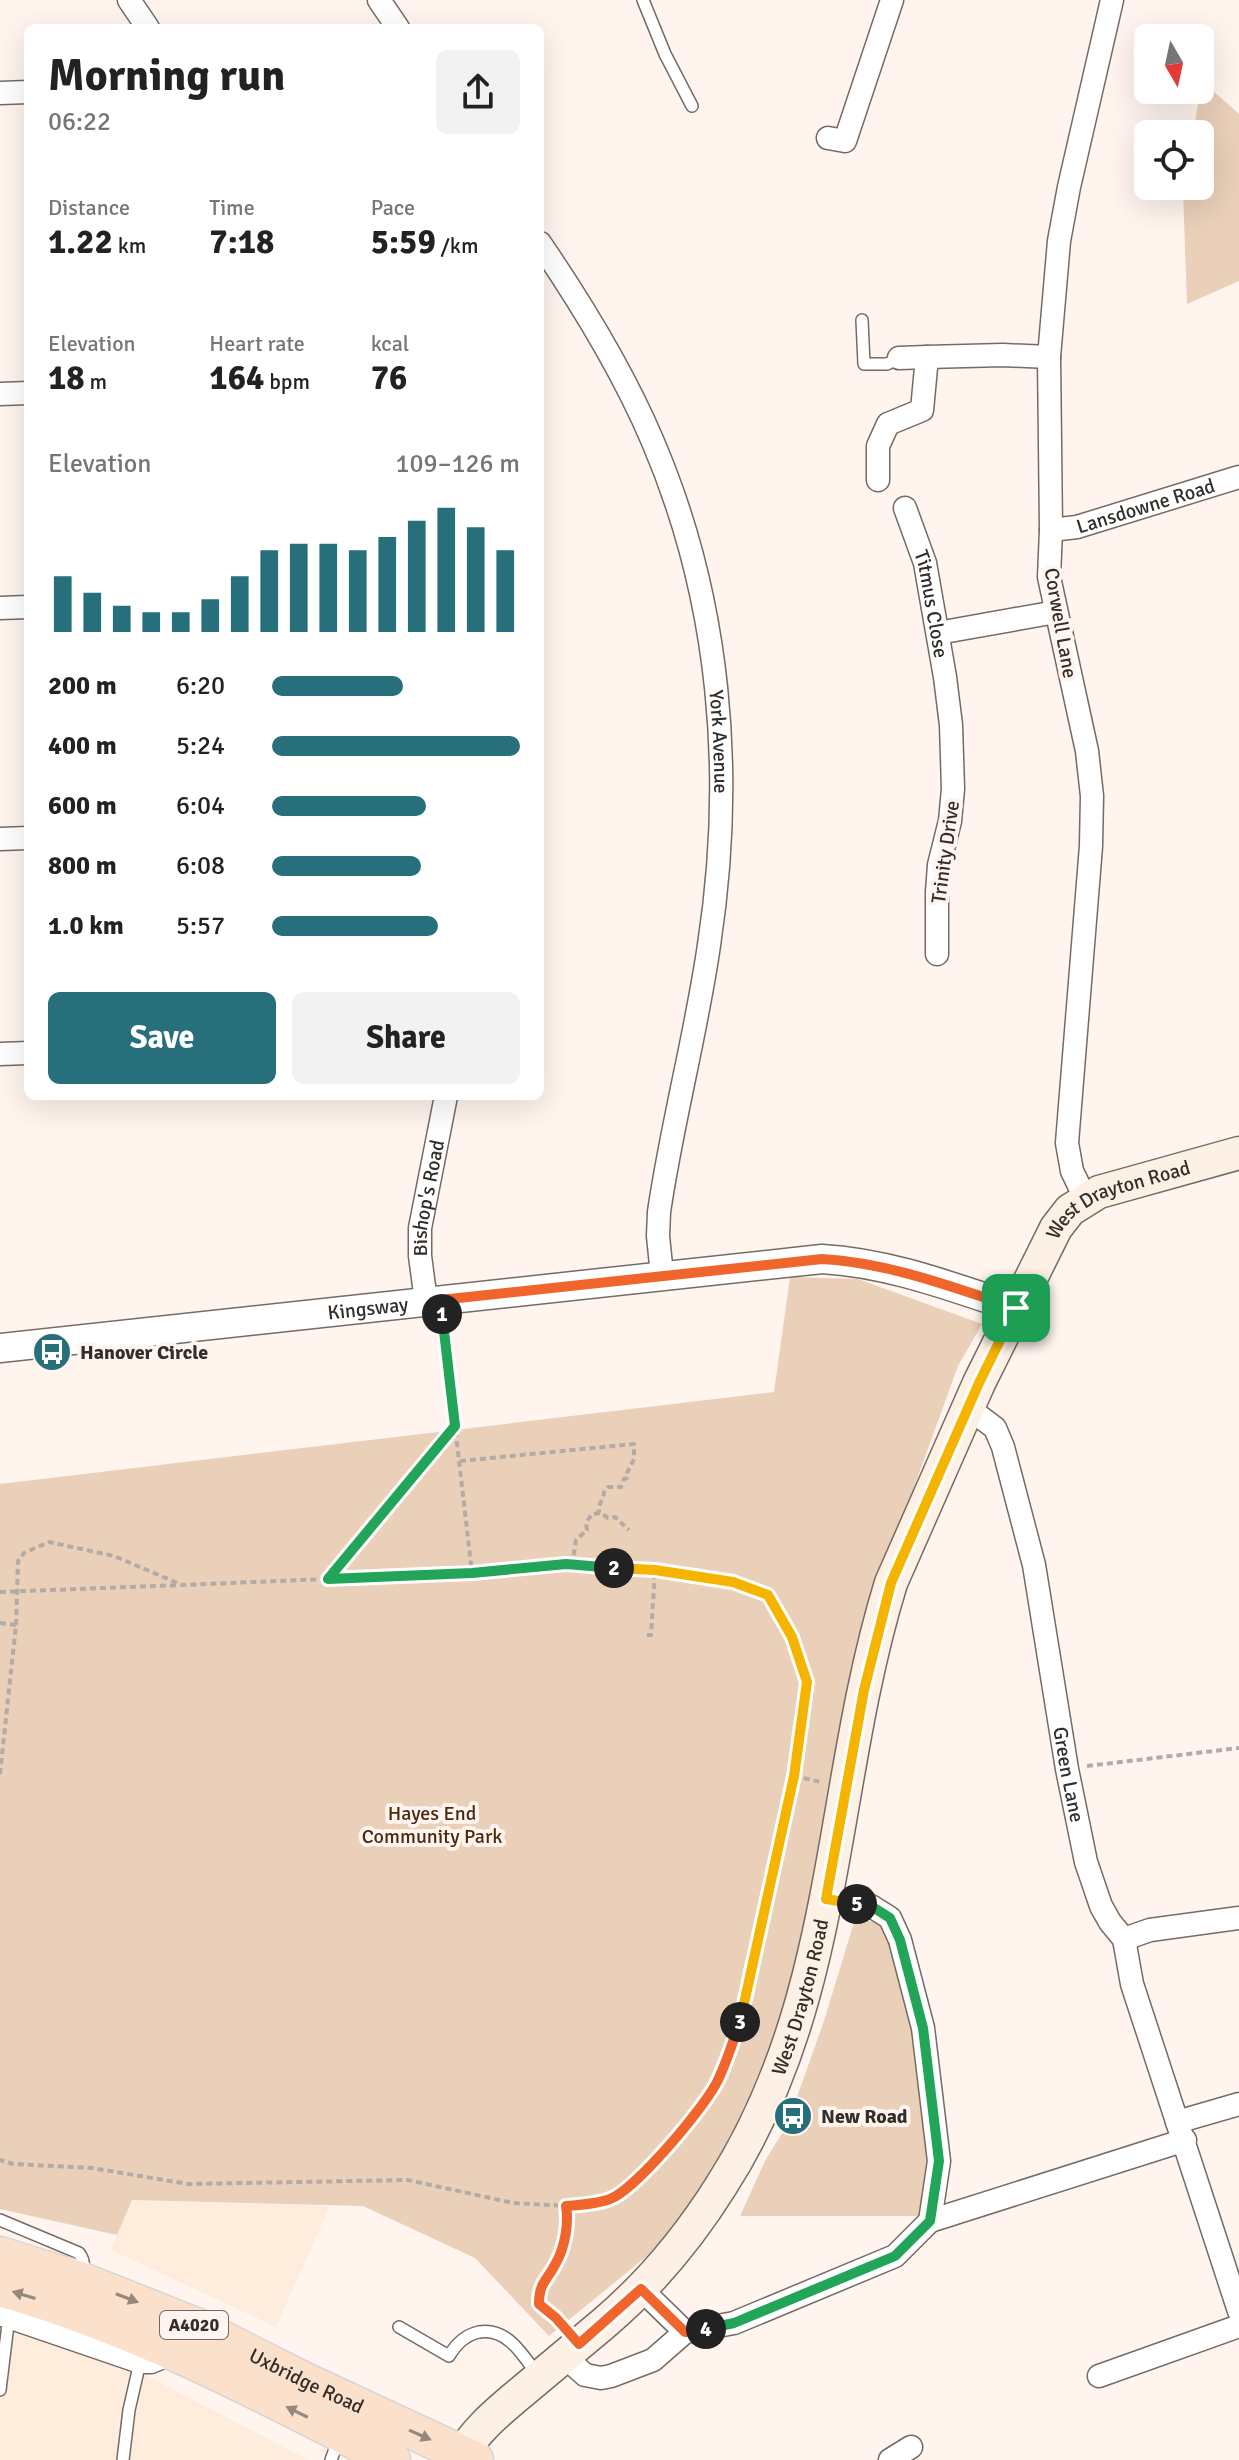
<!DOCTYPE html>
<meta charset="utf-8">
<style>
:root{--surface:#fff;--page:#f2f2f2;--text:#222;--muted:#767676;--accent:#286f7c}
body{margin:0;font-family:Signika,sans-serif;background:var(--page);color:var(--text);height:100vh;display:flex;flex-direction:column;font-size:30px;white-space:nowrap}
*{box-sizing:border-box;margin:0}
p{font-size:26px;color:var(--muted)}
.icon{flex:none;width:44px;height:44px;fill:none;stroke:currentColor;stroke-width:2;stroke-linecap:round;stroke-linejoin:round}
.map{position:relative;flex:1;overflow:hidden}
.panel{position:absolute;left:24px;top:24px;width:520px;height:1076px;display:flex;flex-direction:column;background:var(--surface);border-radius:12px;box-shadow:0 8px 32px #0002}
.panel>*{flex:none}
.needle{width:52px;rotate:171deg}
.controls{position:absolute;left:1134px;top:24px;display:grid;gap:16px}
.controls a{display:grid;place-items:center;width:80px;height:80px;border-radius:12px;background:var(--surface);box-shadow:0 8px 32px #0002;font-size:40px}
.pin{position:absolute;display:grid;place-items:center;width:68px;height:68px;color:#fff;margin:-34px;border-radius:16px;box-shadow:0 4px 12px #0006}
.km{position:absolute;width:40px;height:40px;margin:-20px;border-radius:50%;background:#222;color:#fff;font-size:22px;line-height:40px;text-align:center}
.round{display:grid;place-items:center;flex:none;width:84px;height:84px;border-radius:12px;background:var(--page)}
.head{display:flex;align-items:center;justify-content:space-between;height:136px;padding:0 24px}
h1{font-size:44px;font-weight:700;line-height:60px}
.stats{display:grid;grid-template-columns:repeat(3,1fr);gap:12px;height:136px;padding:8px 24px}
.stats div{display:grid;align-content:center}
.stats b{font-size:34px;font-weight:700}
.stats small{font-size:22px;font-weight:400}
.stats p{font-size:22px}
.chart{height:224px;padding:16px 24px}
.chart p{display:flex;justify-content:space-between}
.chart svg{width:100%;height:144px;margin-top:8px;stroke:var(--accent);stroke-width:6}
.cta{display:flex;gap:16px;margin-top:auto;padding:16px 24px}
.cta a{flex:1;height:92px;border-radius:12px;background:var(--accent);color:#fff;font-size:32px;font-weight:700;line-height:92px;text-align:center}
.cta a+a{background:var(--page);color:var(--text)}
ul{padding:0 24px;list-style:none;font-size:26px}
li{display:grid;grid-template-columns:128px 96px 1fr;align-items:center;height:60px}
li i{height:20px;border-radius:10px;background:var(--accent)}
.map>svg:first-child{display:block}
</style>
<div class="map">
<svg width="1239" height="2460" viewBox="0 0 1239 2460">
<rect width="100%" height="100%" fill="#fff5ee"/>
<path fill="#feecdd" d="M 131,2200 L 330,2206 L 276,2327 L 111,2250 Z
M 0,2322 L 22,2328 L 149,2377 L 309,2460 L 0,2460 Z"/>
<path fill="#eacfb9" d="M 1202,81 L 1239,114 L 1239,281 L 1187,304 L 1183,190 L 1184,186 L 1200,186 L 1200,134 L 1193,134 Z
M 790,1277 L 858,1279 L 982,1324 L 958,1366 L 874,1597 L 808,1923 L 768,2055 L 724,2158 L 663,2243 L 549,2336 L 475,2258 L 363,2206 L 132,2200 L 117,2235 L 0,2209 L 0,1484 L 774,1392 Z
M 855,1919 L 887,1924 L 920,2042 L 934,2172 L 926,2216 L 740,2216 L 765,2161 L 787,2125 L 824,2021 Z"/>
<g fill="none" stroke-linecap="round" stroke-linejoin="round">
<defs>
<path id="service" d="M 643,0 L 665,54 L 692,106
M 862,320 L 864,364 L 887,364 L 899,358
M 0,2220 L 79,2253 C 85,2261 84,2267 81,2277
M 399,2327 L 449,2356 C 456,2344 465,2335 479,2332 C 508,2327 524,2357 539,2377
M 0,2390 L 9,2316
M 123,2460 L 129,2410 L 140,2362
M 331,2460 L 339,2438"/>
<g id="minor">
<path d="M 129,0 L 148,28"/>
<path d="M 379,0 L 398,28"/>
<path d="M 0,93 L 28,92"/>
<path d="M 828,138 L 845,141 L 892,0"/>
<path id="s1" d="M 540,243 C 583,306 623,371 653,442 C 721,601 735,775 709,945 C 696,1035 672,1123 659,1212 L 658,1236 L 662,1275"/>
<path d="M 899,358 L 927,357"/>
<path d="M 0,394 L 28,393"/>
<path d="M 878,480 L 878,446 L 888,424 L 922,410 L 927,357 L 1003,355 L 1049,357"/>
<path id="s2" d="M 905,508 L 925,563 L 945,677 L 951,725 L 953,789 L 950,821 L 939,865 L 937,892 L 937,954"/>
<path id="s3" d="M 1051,530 L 1077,527 L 1239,477"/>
<path d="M 0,608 L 28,607"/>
<path d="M 938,633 L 1056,612"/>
<path d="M 0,839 L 28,838"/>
<path d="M 0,1054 L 28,1053"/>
<path d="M 1085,1198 L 1072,1171 L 1067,1143 L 1091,846 L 1092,796 L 1087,751 L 1049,577 L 1051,530 L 1049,357 L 1059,241 L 1069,187 L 1112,0"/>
<path id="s4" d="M 426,1301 L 420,1256 L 420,1228 L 446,1096"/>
<path id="s5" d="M 967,1411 L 979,1416 L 995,1428 L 1003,1447 L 1034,1565 L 1067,1769 L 1086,1862 L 1101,1906 L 1110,1922 L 1124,1939 L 1132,1984 L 1239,2311"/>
<path d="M 1124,1939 L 1150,1930 L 1239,1918"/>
<path d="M 1177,2122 L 1239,2104"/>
<path d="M 930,2221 L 1185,2140"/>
<path d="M 641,2289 L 685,2332"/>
<path d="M 0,2314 L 140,2362 L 151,2362 L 175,2352"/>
<path d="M 564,2356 L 585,2375 L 601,2378 L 611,2376 L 653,2360 L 685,2332 L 734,2323 L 895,2256 L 930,2221 L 939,2161 L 923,2028 L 900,1940 L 890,1918 L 871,1906 L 826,1899"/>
<path d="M 1099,2376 L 1239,2326"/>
<path d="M 890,2460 L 911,2447"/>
</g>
<g id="tertiary">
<path id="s6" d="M 0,1348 L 822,1259 C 890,1263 952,1287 1016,1308"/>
</g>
<g id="secondary">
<path id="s7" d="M 458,2460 C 475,2430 499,2411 524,2390 C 550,2368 577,2346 603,2324 C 649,2285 689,2237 721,2186 C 841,1999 828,1787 891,1583 L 979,1383 L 1056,1228 L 1070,1210 L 1099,1192 L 1239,1153"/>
</g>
<g id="primary">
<path id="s8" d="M 0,2255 L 80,2280 L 198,2327 L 303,2380 L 475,2460"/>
<path d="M 0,2288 C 138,2327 265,2395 392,2460"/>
</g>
</defs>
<use href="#service" stroke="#756b63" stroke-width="14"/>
<use href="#minor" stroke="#756b63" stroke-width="25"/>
<use href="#tertiary" stroke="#756b63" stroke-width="31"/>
<use href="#secondary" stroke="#756b63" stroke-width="35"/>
<use href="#primary" stroke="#d6d5d4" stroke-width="39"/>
<path stroke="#b3aba5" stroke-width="4" stroke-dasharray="6 4" stroke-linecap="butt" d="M 443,1322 L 472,1573
M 460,1461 L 634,1444 L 634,1459 L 627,1473 L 627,1478 L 624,1479 L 621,1487 L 608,1487 L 604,1492 C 604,1500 598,1502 599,1513
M 572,1565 L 576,1540 L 587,1530 L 586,1523 L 592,1514 L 601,1513 L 608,1518 L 615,1517 L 629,1530
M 328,1579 L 454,1427
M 0,1592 L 180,1585
M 0,1623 L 16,1625
M 647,1635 L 651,1635 L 655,1570
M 1087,1766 L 1239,1748
M 0,1774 L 16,1625 L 18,1561 L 24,1553 L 49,1542 L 114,1556 L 182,1585 L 472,1573 L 566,1564 L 655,1570 L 733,1582 L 768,1595 L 792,1637 L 807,1682 L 794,1776 L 744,2010 L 717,2083 L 678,2136 L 630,2187 L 612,2199 L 585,2205 L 566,2206 L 513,2203 L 408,2180 L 188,2184 L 92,2168 L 13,2164 L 0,2160
M 794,1776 L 821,1782
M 563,2326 L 539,2304 C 539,2281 547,2281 556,2263 C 565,2247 569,2223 566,2206"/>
<use href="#service" stroke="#fff" stroke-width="11"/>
<use href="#minor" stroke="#fff" stroke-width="22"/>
<use href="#tertiary" stroke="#fff" stroke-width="28"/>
<use href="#secondary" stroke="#fdf0e5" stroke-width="32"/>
<use href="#primary" stroke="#fbe1cb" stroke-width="36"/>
</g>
<defs><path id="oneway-solid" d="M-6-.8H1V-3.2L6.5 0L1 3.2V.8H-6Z" transform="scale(2)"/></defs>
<g fill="#96887a">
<use href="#oneway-solid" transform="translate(24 2295) rotate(-163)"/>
<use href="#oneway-solid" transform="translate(127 2298) rotate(21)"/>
<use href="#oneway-solid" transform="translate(297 2412) rotate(-154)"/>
<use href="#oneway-solid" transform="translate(420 2435) rotate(24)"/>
</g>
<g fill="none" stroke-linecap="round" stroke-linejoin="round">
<defs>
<path id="split-1" d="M 442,1314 L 440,1300 L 822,1259 C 890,1263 952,1287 1016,1308"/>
<path id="split-2" d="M 442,1314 L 455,1426 L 328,1579 L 472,1573 L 566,1564 L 614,1568"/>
<path id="split-3" d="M 614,1568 L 655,1570 L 733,1582 L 768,1595 L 792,1637 L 807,1682 L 794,1776 L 740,2022"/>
<path id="split-4" d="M 706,2329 L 685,2332 L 641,2289 L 579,2344 L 556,2318 L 539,2304 C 539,2282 547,2281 556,2263 C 565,2247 569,2223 566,2206 C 581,2205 596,2204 610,2199 C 635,2190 706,2106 718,2080 C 727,2061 733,2041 740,2022"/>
<path id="split-5" d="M 706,2329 L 734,2323 L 895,2256 L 930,2221 L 939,2161 L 923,2028 L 900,1940 L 890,1918 L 871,1906 L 857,1904"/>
<path id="split-6" d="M 857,1904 L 826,1899 L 864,1690 L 891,1583 L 979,1383 L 1016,1308"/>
</defs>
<use href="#split-1" stroke="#fff" stroke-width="16"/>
<use href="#split-2" stroke="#fff" stroke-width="16"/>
<use href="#split-3" stroke="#fff" stroke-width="16"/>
<use href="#split-4" stroke="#fff" stroke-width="16"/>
<use href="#split-5" stroke="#fff" stroke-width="16"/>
<use href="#split-6" stroke="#fff" stroke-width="16"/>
<use href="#split-1" stroke="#f0652b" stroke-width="10"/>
<use href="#split-2" stroke="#22a559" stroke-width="10"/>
<use href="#split-3" stroke="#f5b400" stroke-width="10"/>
<use href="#split-4" stroke="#f0652b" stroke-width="10"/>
<use href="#split-5" stroke="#22a559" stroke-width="10"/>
<use href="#split-6" stroke="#f5b400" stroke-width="10"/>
</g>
<defs>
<symbol id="bus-disc" viewBox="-11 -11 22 22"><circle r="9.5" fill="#286f7c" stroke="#fff5ee"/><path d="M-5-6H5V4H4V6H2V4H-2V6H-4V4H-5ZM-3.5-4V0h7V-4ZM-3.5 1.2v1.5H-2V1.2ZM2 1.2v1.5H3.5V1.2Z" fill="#fff"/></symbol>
</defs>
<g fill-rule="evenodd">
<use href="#bus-disc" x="30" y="1330" width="44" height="44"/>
<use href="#bus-disc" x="771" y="2094" width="44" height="44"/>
</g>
<g text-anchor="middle" stroke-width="8" stroke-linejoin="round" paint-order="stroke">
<rect fill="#fff5ee" stroke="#706a65" stroke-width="2" x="160" y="2311" width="68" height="28" rx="6"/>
<g font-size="18" font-weight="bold" fill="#322e2a">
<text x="194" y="2331">A4020</text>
</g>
<g font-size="20" fill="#322e2a" stroke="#fff5ee">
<text dy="7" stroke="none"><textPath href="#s3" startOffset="98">Lansdowne Road</textPath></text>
<text dy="7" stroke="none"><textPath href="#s2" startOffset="100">Titmus Close</textPath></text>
<text transform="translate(1061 623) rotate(80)" y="7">Corwell Lane</text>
<text dy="7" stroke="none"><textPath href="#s1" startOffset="538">York Avenue</textPath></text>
<text transform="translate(945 852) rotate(-82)" y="7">Trinity Drive</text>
<text dy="7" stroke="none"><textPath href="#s4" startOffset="104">Bishop's Road</textPath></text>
<text dy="7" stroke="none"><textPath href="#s7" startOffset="1474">West Drayton Road</textPath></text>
<text dy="7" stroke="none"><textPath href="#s6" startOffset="370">Kingsway</textPath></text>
<text dy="7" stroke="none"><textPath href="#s5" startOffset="388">Green Lane</textPath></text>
<text dy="7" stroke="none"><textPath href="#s7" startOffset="588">West Drayton Road</textPath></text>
<text dy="7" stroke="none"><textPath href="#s8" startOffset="332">Uxbridge Road</textPath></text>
</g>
<g font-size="20" font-weight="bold" fill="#322e2a" stroke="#fff5ee" text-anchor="start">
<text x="80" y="1359">Hanover Circle</text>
<text x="821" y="2123">New Road</text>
</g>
<g font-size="20" fill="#472a10" stroke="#fff5ee">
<text x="432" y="1820">Hayes End<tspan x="432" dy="23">Community Park</tspan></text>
</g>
</g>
</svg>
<div class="controls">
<a><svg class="needle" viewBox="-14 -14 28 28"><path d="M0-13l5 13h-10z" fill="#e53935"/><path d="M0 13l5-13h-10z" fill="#767676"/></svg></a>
<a><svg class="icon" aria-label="locate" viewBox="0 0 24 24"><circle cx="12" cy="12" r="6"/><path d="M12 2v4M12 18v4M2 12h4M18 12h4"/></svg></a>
</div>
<div class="pin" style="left:1016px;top:1308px;background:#1e9e55"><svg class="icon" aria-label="arrive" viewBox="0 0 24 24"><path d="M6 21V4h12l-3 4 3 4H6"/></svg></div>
<b class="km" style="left:442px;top:1314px">1</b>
<b class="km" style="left:614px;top:1568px">2</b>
<b class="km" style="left:740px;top:2022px">3</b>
<b class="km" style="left:706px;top:2329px">4</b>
<b class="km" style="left:857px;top:1904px">5</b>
<section class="panel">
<div class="head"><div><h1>Morning run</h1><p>06:22</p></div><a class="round"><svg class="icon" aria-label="share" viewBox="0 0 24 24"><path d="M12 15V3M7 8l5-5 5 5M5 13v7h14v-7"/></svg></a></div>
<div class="stats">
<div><p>Distance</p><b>1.22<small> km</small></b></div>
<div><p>Time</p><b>7:18</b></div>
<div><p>Pace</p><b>5:59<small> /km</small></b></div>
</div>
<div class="stats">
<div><p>Elevation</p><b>18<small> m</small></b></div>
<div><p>Heart rate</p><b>164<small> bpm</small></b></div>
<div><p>kcal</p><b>76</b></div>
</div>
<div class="chart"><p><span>Elevation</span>109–126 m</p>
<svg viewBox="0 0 160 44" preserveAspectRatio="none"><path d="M5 44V27M15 44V32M25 44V36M35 44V38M45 44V38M55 44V34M65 44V27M75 44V19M85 44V17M95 44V17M105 44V19M115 44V15M125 44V10M135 44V6M145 44V12M155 44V19"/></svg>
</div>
<ul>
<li><b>200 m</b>6:20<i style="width:53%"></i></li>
<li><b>400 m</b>5:24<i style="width:100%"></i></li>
<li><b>600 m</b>6:04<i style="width:62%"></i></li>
<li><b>800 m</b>6:08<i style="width:60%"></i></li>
<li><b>1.0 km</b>5:57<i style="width:67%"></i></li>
</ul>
<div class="cta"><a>Save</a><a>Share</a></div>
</section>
</div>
